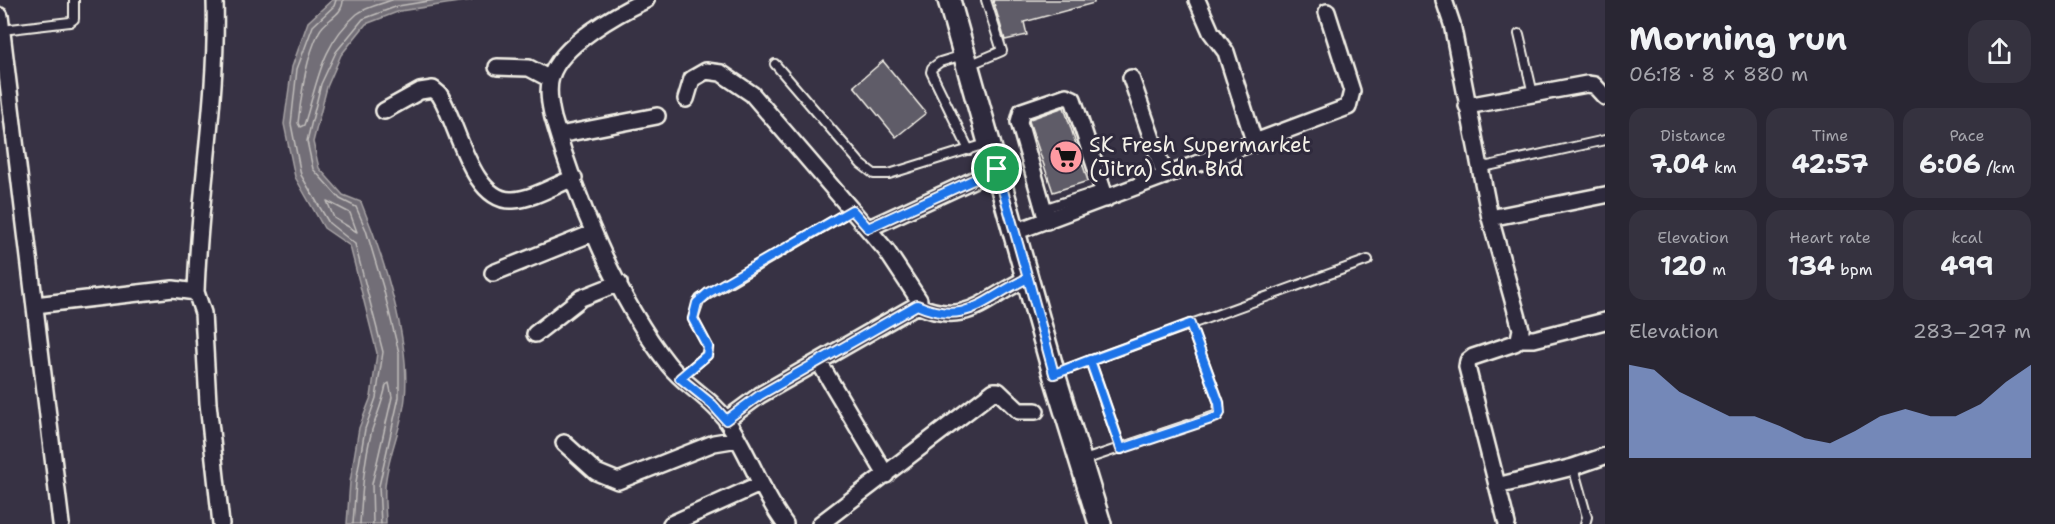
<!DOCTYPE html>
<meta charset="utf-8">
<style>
:root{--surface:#292633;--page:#35323f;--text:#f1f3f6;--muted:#a5a5ac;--accent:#95b2f1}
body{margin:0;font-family:"Shantell Sans",sans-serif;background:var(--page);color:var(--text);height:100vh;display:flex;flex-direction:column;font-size:22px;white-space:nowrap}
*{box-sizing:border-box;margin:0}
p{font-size:20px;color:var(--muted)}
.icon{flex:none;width:33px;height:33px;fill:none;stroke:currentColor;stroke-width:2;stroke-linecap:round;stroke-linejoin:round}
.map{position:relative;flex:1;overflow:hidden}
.side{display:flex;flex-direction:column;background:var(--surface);width:450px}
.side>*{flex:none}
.pin{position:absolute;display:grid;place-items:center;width:51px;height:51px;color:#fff;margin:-26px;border:3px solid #fff;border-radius:50%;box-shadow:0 2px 6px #0007}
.round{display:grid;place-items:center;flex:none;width:63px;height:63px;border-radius:18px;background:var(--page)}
.headline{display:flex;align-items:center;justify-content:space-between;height:102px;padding:0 24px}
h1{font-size:33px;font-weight:700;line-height:45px}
.figures{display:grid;grid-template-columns:repeat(3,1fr);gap:9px;height:102px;padding:6px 24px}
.figures div{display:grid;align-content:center;border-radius:15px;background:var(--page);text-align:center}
.figures b{font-size:26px;font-weight:700}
.figures small{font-size:16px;font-weight:400}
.figures p{font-size:16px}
.chart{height:168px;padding:12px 24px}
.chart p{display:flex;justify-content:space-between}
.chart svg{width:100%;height:108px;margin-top:6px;fill:var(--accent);opacity:.7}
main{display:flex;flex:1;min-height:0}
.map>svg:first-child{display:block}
</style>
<main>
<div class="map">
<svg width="1605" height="524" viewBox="0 0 1605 524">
<rect width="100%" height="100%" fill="#373244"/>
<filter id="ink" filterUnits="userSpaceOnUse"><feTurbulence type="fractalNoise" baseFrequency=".0167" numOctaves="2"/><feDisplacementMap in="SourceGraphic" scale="12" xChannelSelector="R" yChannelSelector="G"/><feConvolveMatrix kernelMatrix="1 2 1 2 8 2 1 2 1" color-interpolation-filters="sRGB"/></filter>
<g filter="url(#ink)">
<path fill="#726e77" stroke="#a6a2a4" stroke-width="1.5" d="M 332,0 L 472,0 L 400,11 L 366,24 L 341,55 L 327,87 L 313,142 L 319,168 L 343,195 L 361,202 C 383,255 411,341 405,398 C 402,428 387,457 385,487 C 384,499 386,512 386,524 L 347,524 L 350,482 L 359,428 L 371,397 L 377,353 L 350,246 L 324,228 L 295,177 L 284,124 L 292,67 L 308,22 Z"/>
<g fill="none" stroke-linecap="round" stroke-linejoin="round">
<path stroke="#c0bdbb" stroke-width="1.5" d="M 336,0 L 334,6 L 313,26 L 297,69 L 291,124 L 301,175 L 329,223 L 355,244 L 383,352 L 376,398 L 365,429 L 356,482 L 353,524
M 343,0 C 343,16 325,19 319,32 C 305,61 302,92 298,123 L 300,127 L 304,125 C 318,83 320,46 357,14 C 366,7 381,4 392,0
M 327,201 L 350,213 L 357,232 L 334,218 Z
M 360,524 C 362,493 364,460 372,430 C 377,415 383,401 386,385 L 389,383 L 392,397 L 372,484 L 373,524
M 381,524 L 379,486 L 399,397 L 399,353 L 383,287 L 366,230 L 356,207 L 340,199 L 313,169 L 307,141 L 321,84 L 336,52 L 363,19 L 398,6 L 435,0"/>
</g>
<path fill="#5f5c67" stroke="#f4f1e8" stroke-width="1.5" d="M 993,0 L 1094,0 L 1094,3 L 1024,22 L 1027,35 L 1005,40 Z
M 883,61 L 926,113 L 896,137 L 854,86 Z
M 1064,107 L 1088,181 L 1053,192 L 1029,121 L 1030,119 Z"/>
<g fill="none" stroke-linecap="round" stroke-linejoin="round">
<defs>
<path id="lane" d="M 2,30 L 70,22 L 74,19 L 74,0
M 1519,34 L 1533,94
M 963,55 L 940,62 L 932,68 L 931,72 L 969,150
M 775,64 L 861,164 L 874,174 L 889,174 L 989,143
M 969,65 L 1002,51 L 986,0
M 1479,168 L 1605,140
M 1043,209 L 1104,189
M 1090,360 L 1121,449
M 1056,373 L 1368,260
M 680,378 L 707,355 L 708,347 L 693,319 L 700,299 L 852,210
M 1081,461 L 1218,415 L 1219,403 L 1190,324
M 1573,467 L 1587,517 L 1585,524"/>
<path id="street" d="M 646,0 C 618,13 560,45 551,77 C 547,90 550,105 553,118 C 576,198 616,298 668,364 C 685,386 711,398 727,421 C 749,453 761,492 785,524
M 1197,0 L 1211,32 L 1226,52 L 1255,144
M 1444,0 L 1452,24 L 1490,218 L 1521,329 L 1519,339 L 1515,343 L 1473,357 L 1468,361 L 1467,367 L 1507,524
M 0,16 L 61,524
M 497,67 L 529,68 L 550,79
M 1131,78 L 1165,176
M 686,99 L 692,79 L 706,71 L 721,73 L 752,94 L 886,250 L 919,300 L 917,305 L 760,395 L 726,420
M 1467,106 L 1587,84 L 1594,85 L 1605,97
M 384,111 L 420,91 L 433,89 L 439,94 C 457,120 471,203 513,200 C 533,199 555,185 574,178
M 559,135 L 657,116
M 1490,218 L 1605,195
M 1047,221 L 1019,122 L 1022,111 L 1066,96 L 1073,99 L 1106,199
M 869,228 L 997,169
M 1015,232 L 1348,107 L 1352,91 L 1327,12
M 493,273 L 593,233
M 196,292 C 199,194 218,97 215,0
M 35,305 L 173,289 L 196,292 L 203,313 L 208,403 L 221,524
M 917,305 C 967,328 984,298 1028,278
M 535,334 L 581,298 L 619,283
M 1519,339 L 1534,339 L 1605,321
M 819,362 L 886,475
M 564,443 L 596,472 L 618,481 L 714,443 L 738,439
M 1497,486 L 1573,467 L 1605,456
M 671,524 L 760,484
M 820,524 L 994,391 L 998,391 L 1019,411 L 1036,411"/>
<path id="secondary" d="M 949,0 L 1054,374 L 1100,524"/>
</defs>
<use href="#lane" stroke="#f4f1e8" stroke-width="12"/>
<use href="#street" stroke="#f4f1e8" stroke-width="20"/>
<use href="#secondary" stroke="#f4f1e8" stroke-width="26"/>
<use href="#lane" stroke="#2f2a3d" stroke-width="8"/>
<use href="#street" stroke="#2f2a3d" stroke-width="15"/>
<use href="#secondary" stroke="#2f2a3d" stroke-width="21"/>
</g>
</g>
<g fill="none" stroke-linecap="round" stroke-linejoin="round" filter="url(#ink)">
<defs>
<path id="route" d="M 997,169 L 868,228 L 852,210 L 708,293 L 697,303 L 693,319 L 708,347 L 707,355 L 680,378 L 712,404 L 726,420 L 760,395 L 917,305 C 967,327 984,298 1028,278 L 1054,374 L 1090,360 L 1121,449 L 1217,417 L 1220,413 L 1219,403 L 1190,324 L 1054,374 C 1036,305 1016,237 997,169"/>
</defs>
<use href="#route" stroke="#fff" stroke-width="12"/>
<use href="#route" stroke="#1a73e8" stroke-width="8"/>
</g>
<defs>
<symbol id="supermarket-disc" viewBox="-11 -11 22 22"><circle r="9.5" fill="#ff9aa2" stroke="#2f2a3d"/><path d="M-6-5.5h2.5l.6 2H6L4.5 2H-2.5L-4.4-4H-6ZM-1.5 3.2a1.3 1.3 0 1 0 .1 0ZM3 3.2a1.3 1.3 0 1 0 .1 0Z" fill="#111"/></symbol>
</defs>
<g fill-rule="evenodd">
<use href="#supermarket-disc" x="1047" y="138" width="38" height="38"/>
</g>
<g text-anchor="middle" stroke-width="6" stroke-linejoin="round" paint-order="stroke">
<g font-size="21" fill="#f4f1e8" stroke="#2f2a3d" text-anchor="start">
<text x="1089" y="152">SK Fresh Supermarket<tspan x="1089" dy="24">(Jitra) Sdn Bhd</tspan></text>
</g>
</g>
</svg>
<div class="pin" style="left:997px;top:169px;background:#1e9e55"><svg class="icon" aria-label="arrive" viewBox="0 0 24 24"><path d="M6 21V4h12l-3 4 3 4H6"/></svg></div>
</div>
<section class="side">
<div class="headline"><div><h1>Morning run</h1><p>06:18 · 8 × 880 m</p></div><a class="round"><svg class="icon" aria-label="share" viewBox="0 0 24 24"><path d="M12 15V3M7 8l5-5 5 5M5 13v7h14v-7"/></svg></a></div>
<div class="figures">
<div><p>Distance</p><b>7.04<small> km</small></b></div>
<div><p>Time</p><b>42:57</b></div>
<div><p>Pace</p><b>6:06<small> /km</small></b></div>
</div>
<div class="figures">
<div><p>Elevation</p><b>120<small> m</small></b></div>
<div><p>Heart rate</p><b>134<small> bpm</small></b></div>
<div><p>kcal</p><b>499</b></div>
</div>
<div class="chart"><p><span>Elevation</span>283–297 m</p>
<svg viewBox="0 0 160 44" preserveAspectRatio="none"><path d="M0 44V6L10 8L20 17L30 22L40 27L50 27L60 31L70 36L80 38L90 33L100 27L110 24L120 27L130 27L140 22L150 13L160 6V44z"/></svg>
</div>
</section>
</main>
